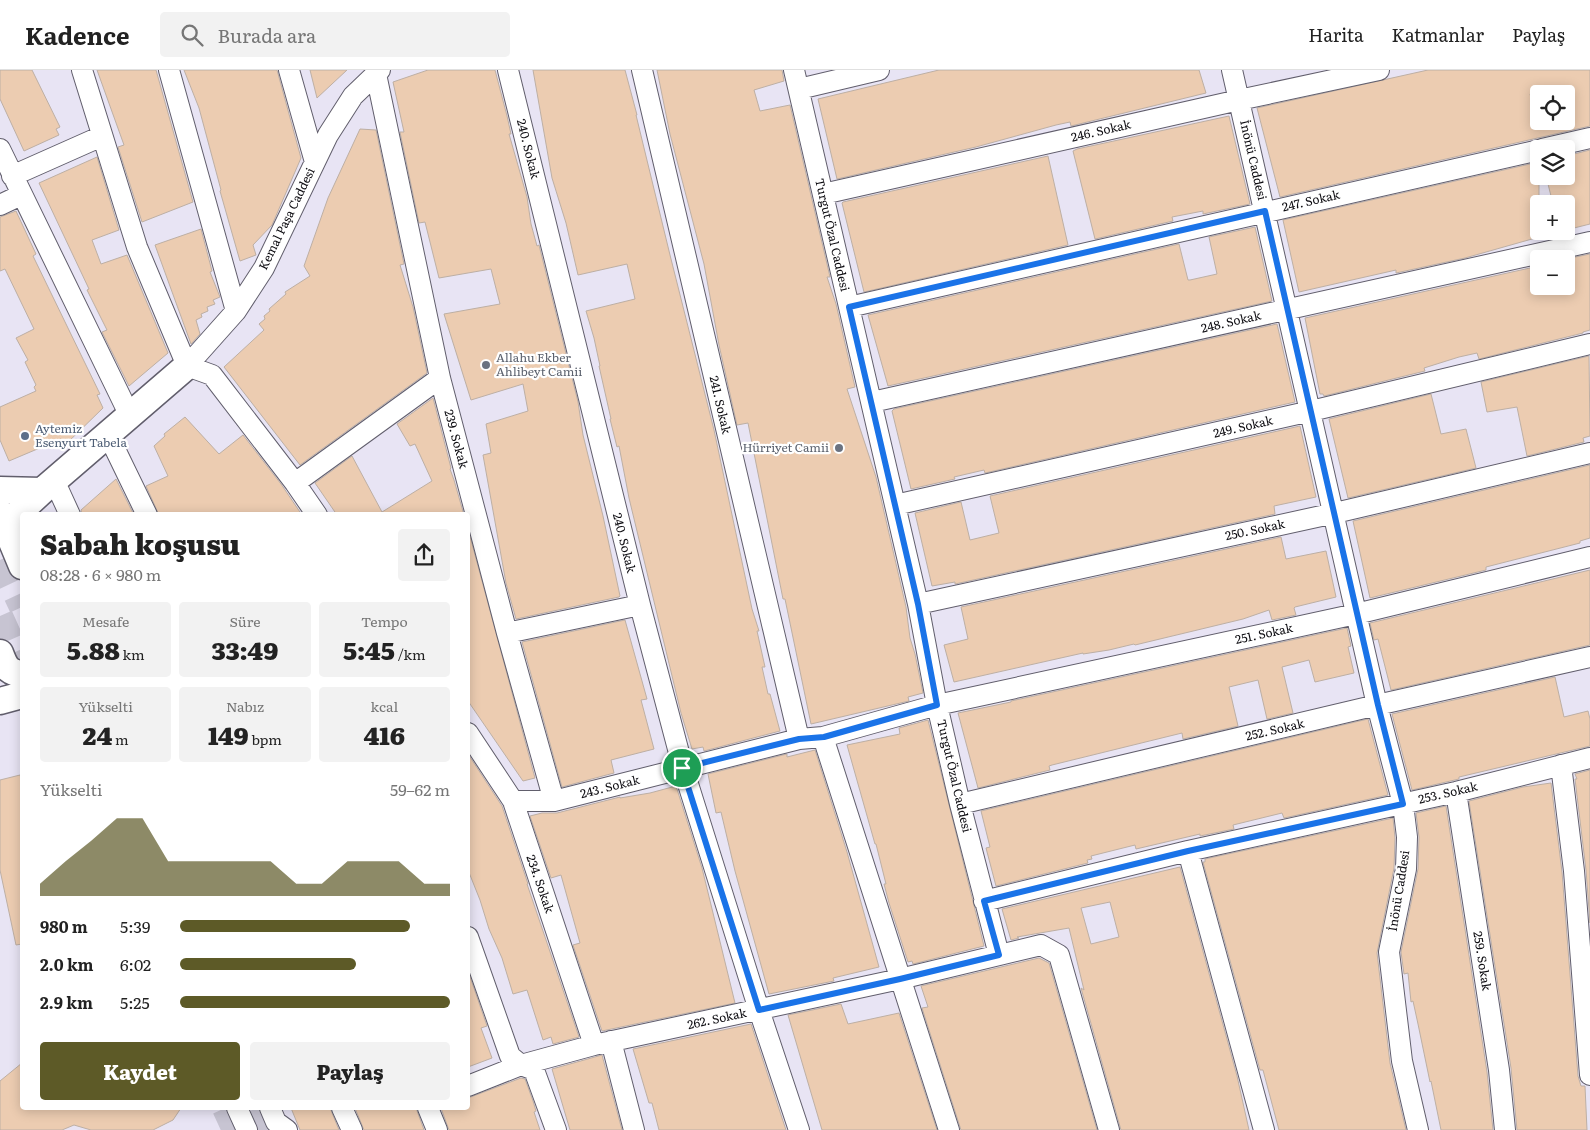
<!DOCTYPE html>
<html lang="tr">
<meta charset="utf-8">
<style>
:root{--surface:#fff;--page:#f2f2f2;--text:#222;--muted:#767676;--line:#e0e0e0;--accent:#5d5a27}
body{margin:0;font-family:Literata,serif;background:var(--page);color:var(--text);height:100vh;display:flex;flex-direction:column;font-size:19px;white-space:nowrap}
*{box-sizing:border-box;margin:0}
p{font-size:16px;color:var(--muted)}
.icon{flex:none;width:28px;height:28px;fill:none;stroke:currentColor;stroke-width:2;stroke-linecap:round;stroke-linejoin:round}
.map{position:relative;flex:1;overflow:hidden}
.side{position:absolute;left:20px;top:442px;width:450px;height:598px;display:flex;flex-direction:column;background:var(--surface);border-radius:5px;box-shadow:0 2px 12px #0003}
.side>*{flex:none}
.tools{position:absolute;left:1530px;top:15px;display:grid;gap:10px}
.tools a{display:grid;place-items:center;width:45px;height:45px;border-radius:5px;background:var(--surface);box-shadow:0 2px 12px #0003;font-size:25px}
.pin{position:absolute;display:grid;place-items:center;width:42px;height:42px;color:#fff;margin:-21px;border:2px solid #fff;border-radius:50%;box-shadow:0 1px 5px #0007}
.round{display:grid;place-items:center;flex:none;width:52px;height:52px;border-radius:5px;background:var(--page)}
.overview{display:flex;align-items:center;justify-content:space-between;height:85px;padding:0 20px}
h1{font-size:28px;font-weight:800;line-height:38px}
.metrics{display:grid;grid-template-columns:repeat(3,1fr);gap:8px;height:85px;padding:5px 20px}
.metrics div{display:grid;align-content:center;border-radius:5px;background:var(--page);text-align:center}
.metrics b{font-size:25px;font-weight:800}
.metrics small{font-size:14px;font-weight:400}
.metrics p{font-size:14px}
.chart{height:140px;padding:10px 20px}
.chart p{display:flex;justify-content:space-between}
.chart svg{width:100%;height:90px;margin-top:5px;fill:var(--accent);opacity:.7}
.action{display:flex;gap:10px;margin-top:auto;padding:10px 20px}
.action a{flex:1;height:58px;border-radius:5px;background:var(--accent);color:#fff;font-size:20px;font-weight:800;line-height:58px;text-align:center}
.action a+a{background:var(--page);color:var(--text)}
ul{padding:0 20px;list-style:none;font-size:16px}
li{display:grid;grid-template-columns:80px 60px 1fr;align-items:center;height:38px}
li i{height:12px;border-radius:6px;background:var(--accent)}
header{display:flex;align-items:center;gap:30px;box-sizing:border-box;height:70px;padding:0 25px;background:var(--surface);border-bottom:1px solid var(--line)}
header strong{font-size:24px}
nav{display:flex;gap:28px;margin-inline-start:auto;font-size:18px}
.search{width:350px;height:45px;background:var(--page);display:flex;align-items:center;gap:12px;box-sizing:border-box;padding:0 18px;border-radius:5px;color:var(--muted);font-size:19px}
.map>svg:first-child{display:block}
</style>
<header>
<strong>Kadence</strong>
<div class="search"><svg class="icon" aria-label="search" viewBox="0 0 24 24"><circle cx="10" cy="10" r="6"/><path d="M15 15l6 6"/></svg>Burada ara</div>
<nav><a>Harita</a><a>Katmanlar</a><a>Paylaş</a></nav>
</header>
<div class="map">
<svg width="1590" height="1060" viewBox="0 0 1590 1060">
<rect width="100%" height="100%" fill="#e8e4f4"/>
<path fill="#ecccb1" stroke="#bdafa4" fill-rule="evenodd" d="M 0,0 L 32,0 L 60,57 L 56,59 L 59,65 L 24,81 L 0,29 Z
M 97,0 L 156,0 L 193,132 L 142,152 L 118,77 L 124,75 Z
M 184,0 L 277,0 L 301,88 L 272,155 L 253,175 L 256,185 L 240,191 L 220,121 L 221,120 L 199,38 Z
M 310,0 L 347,0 L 317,28 Z
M 428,0 L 495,0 L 507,46 L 511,64 L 509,64 L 527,127 L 531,154 L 537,176 L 539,175 L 578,332 L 583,365 L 603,446 L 620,526 L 619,527 L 516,549 L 506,513 L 483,385 L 491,383 L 486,354 L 528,341 L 523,314 L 471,330 L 444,244 L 500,234 L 491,199 L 439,208 L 425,152 L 419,153 L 400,62 L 404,62 L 393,12 Z
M 533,0 L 625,0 L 637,45 L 636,45 L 670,185 L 714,360 L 752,539 L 759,561 L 757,561 L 765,597 L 762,597 L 768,624 L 770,624 L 780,661 L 704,681 L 703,677 L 692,679 L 681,643 L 629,428 L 619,376 L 617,377 L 610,349 L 611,349 L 599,296 L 600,296 L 594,268 L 586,241 L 635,229 L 627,194 L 578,205 L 566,153 L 552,108 Z
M 657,0 L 782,0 L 784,11 L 754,20 L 760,41 L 790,35 L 830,207 L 827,207 L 836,234 L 855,317 L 847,319 L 876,407 L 906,537 L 910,568 L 915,584 L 923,623 L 908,627 L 909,631 L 811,654 L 785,529 L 783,529 L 748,353 L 737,355 L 719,275 L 704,194 L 670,64 Z
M 939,0 L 1199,0 L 1206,23 L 1071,56 L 1070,52 L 1056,55 L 976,77 L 837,109 L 818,29 Z
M 1428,0 L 1590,0 L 1590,56 L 1280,127 L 1257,38 ZM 1530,24 L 1566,24 L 1566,51 L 1537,51 Z
M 1229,46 L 1250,134 L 1203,144 L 1203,141 L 1172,147 L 1173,151 L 1095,169 L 1073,81 L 1077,79 Z
M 360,59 L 376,60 L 404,194 L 400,195 L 413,237 L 427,303 L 300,395 L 224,297 L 264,260 L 259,254 L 265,249 L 264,246 L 270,241 L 269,239 L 286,224 L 285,222 L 310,206 L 304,196 L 328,128 Z
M 1590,80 L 1590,154 L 1566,160 L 1566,134 L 1553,134 L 1546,106 L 1566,106 L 1566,86 Z
M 1048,86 L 1068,175 L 864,222 L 842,133 L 843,132 Z
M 97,87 L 119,160 L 92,170 L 101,194 L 127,185 L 168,283 L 129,316 L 102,262 L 107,260 L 87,220 L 89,219 L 39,113 Z
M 1539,92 L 1539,167 L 1465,188 L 1396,203 L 1396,200 L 1299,222 L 1283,150 Z
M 16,141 L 36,184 L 33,186 L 100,324 L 97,325 L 103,338 L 64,376 L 61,369 L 9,391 L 0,370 L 0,337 L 36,321 L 34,317 L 36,315 L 25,292 L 28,290 L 16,268 L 34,259 L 5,199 L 0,201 L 0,147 Z
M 1255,157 L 1272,231 L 888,316 L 868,245 L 1179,174 L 1188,210 L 1190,210 L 1217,204 L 1209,167 Z
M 201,159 L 212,201 L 210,202 L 220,227 L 213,230 L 215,234 L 207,237 L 208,241 L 201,244 L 202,247 L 196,250 L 200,264 L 191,274 L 155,175 Z
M 1590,184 L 1590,260 L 1583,262 L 1583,263 L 1479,289 L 1477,283 L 1459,287 L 1424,298 L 1425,301 L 1324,326 L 1323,324 L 1320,324 L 1305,248 L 1539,196 L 1539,216 L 1566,216 L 1566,189 Z
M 1277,254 L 1295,332 L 985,403 L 984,400 L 954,407 L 955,409 L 911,419 L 892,341 L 894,339 Z
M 1589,286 L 1590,366 L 1583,368 L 1584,372 L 1527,386 L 1517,337 L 1487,342 L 1481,312 Z
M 1431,324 L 1441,364 L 1466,359 L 1476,398 L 1348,428 L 1329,349 Z
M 433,328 L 451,398 L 450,399 L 454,410 L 464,445 L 337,445 L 315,413 L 352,386 L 382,442 L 432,411 L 415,374 L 410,376 L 397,354 Z
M 185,347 L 219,384 L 243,365 L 281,414 L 302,445 L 159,445 L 146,416 L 168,406 L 154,376 L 165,366 L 164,364 Z
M 1300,356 L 1316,427 L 1274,436 L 1275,444 L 955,514 L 955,512 L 932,516 L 915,443 L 961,432 L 970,470 L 999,463 L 990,426 Z
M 1590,395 L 1590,468 L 1580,471 L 1580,473 L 1486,497 L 1486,500 L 1370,528 L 1353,451 Z
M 116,409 L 134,445 L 82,445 L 81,440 Z
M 468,459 L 535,708 L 523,711 L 468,631 Z
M 1281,467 L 1286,489 L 1326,481 L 1336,527 L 1295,537 L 1294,538 L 1296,545 L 1272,550 L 1269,540 L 1243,549 L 1135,575 L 1134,574 L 1109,580 L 1083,584 L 1083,583 L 954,612 L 944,575 L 968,569 L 961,537 Z
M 1590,500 L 1590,575 L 1391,620 L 1378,569 L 1374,570 L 1370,553 Z
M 625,550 L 647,629 L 641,630 L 654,679 L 611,690 L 614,703 L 562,717 L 522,572 Z
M 1347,558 L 1351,576 L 1348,577 L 1354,603 L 1315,612 L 1309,590 L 1282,597 L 1293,643 L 1267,649 L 1258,610 L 1229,617 L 1238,656 L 1183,669 L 1182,663 L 1052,695 L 1049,696 L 1050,700 L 978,718 L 958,643 L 1011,632 L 1011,631 Z
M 1555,607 L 1564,647 L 1588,641 L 1590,649 L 1590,676 L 1459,707 L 1459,709 L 1412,720 L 1392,644 Z
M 1368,649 L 1388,725 L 1284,748 L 1282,743 L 1233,755 L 1234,759 L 1200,766 L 1200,764 L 1136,779 L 1135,775 L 1091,786 L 1092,789 L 1087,790 L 1088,793 L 996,816 L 986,778 L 990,777 L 981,741 Z
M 928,650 L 984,876 L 913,894 L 912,891 L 908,892 L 889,833 L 884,814 L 886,814 L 876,774 L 875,774 L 847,675 L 900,664 L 899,658 Z
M 815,680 L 847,782 L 879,897 L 833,908 L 834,911 L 769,924 L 735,801 L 721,742 L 716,743 L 708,704 L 787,684 L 787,687 Z
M 468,684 L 502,736 L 528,814 L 527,814 L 579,967 L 553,974 L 551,967 L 543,970 L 527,920 L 513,924 L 502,888 L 489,859 L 480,830 L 468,800 Z
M 1590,700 L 1590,853 L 1586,800 L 1575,709 L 1577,709 L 1575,704 Z
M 20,705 L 22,712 L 22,874 L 16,875 L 0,800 L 0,710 Z
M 1551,713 L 1562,802 L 1578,1006 L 1581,1016 L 1585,1016 L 1587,1060 L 1517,1060 L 1511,998 L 1469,731 L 1523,717 Z
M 676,716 L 702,798 L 735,933 L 602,961 L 573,875 L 580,873 L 561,805 L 551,808 L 530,746 L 542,743 L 557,743 L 620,727 L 620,728 L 650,723 Z
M 1446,736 L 1487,1002 L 1493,1060 L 1441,1060 L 1431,1011 L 1430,1012 L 1418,954 L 1413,931 L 1411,932 L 1408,903 L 1404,904 L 1401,882 L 1418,799 L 1419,767 L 1416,743 Z
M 1393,748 L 1395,768 L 1394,798 L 1377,883 L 1390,993 L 1406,1060 L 1279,1060 L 1263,1000 L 1260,1000 L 1203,792 L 1205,792 L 1205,789 Z
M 1180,797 L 1237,1006 L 1249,1060 L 1121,1060 L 1081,918 L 1084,920 L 1069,858 L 1017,867 L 1019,868 L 1011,870 L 1002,839 ZM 1110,832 L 1119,867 L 1091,874 L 1081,838 Z
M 1039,888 L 1049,893 L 1097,1060 L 961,1060 L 922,938 L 928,937 L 921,916 Z
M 468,901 L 487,956 L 481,958 L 492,988 L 468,997 Z
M 841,934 L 848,954 L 899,943 L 937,1060 L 822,1060 L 788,945 Z
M 751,954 L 786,1060 L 659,1060 L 652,1033 L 649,1033 L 633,979 Z
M 602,985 L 622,1060 L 570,1060 L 552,999 Z
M 22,993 L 22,1038 L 181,1038 L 173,1050 L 153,1060 L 91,1060 L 74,1055 L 62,1060 L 0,1060 L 0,1011 Z
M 521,1008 L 525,1009 L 533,1031 L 536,1041 L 534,1042 L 540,1060 L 449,1060 L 441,1038 L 468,1038 L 468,1028 Z
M 291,1038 L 330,1038 L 339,1060 L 300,1060 Z
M 355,1038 L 416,1038 L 424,1060 L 364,1060 Z"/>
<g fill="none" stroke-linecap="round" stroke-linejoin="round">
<path stroke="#c7c4d2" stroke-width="26" stroke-dasharray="26 13" stroke-linecap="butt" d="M 0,490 L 22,537
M 0,546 L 22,595
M 225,1038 L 235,1060
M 256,1038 L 267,1060"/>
<defs>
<path id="minor" d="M 82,0 L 137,177 L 187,296
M 169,0 L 236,241
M 289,0 L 315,92
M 508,0 L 640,535 L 683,698 L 759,940 L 799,1060
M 642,0 L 799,669
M 794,0 L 918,534 L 937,635 L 960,734 L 999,885
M 1232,0 L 1377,635 L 1403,734 L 1407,767 L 1406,799 L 1389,882 L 1402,991 L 1418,1060
M 376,4 L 440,308 L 507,563 L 554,731
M 799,19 L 879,0
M 0,79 L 130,346
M 1542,79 L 1590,68
M 12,106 L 102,66
M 823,124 L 1239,30 L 1379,0
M 0,135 L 21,125
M 849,237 L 1539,80
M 187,296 L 236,241 L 264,198 L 328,65 L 353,26 L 380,0
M 187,296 L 212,305 L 295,413 L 317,445
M 872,332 L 1590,172
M 114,377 L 147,445
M 295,413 L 440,308
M 59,421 L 70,445
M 895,435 L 1311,341 L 1590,274
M 918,534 L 1335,443 L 1590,383
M 507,563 L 640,535
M 468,663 L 513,731 L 594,975
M 823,667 L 949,1060
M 1561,695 L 1574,801 L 1590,1005
M 1456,722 L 1499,1000 L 1505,1060
M 513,731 L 554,731 L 799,669 L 823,667 L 937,635 L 1356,544 L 1590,487
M 960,734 L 1377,635 L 1590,587
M 1188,781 L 1264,1060
M 984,831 L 1188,781 L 1456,722 L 1590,688
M 468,867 L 510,986 L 521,995 L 534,1000 L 556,1060
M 611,971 L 634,1060
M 468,1016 L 521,995 L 594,975 L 900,909 L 1041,875 L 1059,885 L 1109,1060
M 237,1038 L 247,1060
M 270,1038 L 276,1052 L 287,1060
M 342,1038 L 352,1060
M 428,1038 L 437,1060"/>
<path id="major" d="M 0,420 L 42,421
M 0,443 L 22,496
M 0,460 L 42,421 L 187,296
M 0,583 C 5,596 7,602 22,604
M 0,631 L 22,625"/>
</defs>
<use href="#minor" stroke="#615e6c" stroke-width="22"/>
<use href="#major" stroke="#615e6c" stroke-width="29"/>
<use href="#minor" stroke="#fff" stroke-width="20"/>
<use href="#major" stroke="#fff" stroke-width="26"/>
</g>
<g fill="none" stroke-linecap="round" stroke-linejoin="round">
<defs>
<path id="route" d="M 1265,141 L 1378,635 L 1403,734 L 1188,781 L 984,831 L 999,885 L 900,909 L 759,940 L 682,698 L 799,669 L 824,667 L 937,635 L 918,534 L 849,237 Z"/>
</defs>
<use href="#route" stroke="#fff" stroke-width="10"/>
<use href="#route" stroke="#1a73e8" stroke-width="6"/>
</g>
<g fill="#6b7280" stroke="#fff" stroke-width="2">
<circle cx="486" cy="295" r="5"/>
<circle cx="839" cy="378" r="5"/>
</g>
<circle fill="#5c6f8a" stroke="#fff" stroke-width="2" cx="25" cy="366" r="5"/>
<g text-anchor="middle" stroke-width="4.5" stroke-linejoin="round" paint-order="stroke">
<g font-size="12" fill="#0d0c11" stroke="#fff">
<text transform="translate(1101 61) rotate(-13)" y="4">246. Sokak</text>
<text transform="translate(528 79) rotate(76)" y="4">240. Sokak</text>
<text transform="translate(1253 90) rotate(77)" y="4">İnönü Caddesi</text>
<text transform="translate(1311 131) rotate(-13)" y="4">247. Sokak</text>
<text transform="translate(287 149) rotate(-64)" y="4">Kemal Paşa Caddesi</text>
<text transform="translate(832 165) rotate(77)" y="4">Turgut Özal Caddesi</text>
<text transform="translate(1231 252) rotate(-13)" y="4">248. Sokak</text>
<text transform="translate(720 335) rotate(77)" y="4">241. Sokak</text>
<text transform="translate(1243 357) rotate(-13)" y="4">249. Sokak</text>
<text transform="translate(456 369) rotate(75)" y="4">239. Sokak</text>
<text transform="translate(1255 460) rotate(-12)" y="4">250. Sokak</text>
<text transform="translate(624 473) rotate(76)" y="4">240. Sokak</text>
<text transform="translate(1264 564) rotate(-12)" y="4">251. Sokak</text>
<text transform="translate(1275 660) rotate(-13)" y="4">252. Sokak</text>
<text transform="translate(954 706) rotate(77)" y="4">Turgut Özal Caddesi</text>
<text transform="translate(610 717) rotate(-14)" y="4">243. Sokak</text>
<text transform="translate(1448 723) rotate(-13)" y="4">253. Sokak</text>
<text transform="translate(540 814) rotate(71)" y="4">234. Sokak</text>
<text transform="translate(1399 821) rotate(-81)" y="4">İnönü Caddesi</text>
<text transform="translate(1482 891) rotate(81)" y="4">259. Sokak</text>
<text transform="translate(717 949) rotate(-12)" y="4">262. Sokak</text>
</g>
<g font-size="12" fill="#5b616d" stroke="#fff" text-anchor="start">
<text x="496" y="292">Allahu Ekber<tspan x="496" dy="14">Ahlibeyt Camii</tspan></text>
<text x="829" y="382" text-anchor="end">Hürriyet Camii</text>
</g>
<g font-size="12" fill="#4e5e75" stroke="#fff" text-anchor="start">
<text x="35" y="363">Aytemiz<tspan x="35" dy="14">Esenyurt Tabela</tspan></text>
</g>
</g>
</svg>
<div class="tools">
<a><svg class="icon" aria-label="locate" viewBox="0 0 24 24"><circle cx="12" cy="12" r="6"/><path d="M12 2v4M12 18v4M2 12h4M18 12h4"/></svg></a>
<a><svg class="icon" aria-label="layers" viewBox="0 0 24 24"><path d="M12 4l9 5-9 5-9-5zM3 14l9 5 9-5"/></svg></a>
<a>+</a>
<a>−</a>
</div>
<div class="pin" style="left:682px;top:698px;background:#1e9e55"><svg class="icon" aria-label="arrive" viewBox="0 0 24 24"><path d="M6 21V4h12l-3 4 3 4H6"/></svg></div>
<section class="side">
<div class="overview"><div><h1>Sabah koşusu</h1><p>08:28 · 6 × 980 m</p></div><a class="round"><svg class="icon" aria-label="share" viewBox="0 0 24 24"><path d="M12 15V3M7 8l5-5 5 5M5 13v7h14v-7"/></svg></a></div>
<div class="metrics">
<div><p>Mesafe</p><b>5.88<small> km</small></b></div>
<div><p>Süre</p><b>33:49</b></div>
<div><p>Tempo</p><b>5:45<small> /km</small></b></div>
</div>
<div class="metrics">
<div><p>Yükselti</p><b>24<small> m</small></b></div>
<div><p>Nabız</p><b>149<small> bpm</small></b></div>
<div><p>kcal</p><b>416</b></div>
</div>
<div class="chart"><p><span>Yükselti</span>59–62 m</p>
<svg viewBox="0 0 160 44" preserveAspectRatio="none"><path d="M0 44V38L10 27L20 17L30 6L40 6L50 27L60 27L70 27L80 27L90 27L100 38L110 38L120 27L130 27L140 27L150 38L160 38V44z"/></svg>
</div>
<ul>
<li><b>980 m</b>5:39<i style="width:85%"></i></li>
<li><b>2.0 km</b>6:02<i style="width:65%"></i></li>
<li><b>2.9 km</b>5:25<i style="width:100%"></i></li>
</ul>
<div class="action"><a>Kaydet</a><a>Paylaş</a></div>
</section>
</div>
